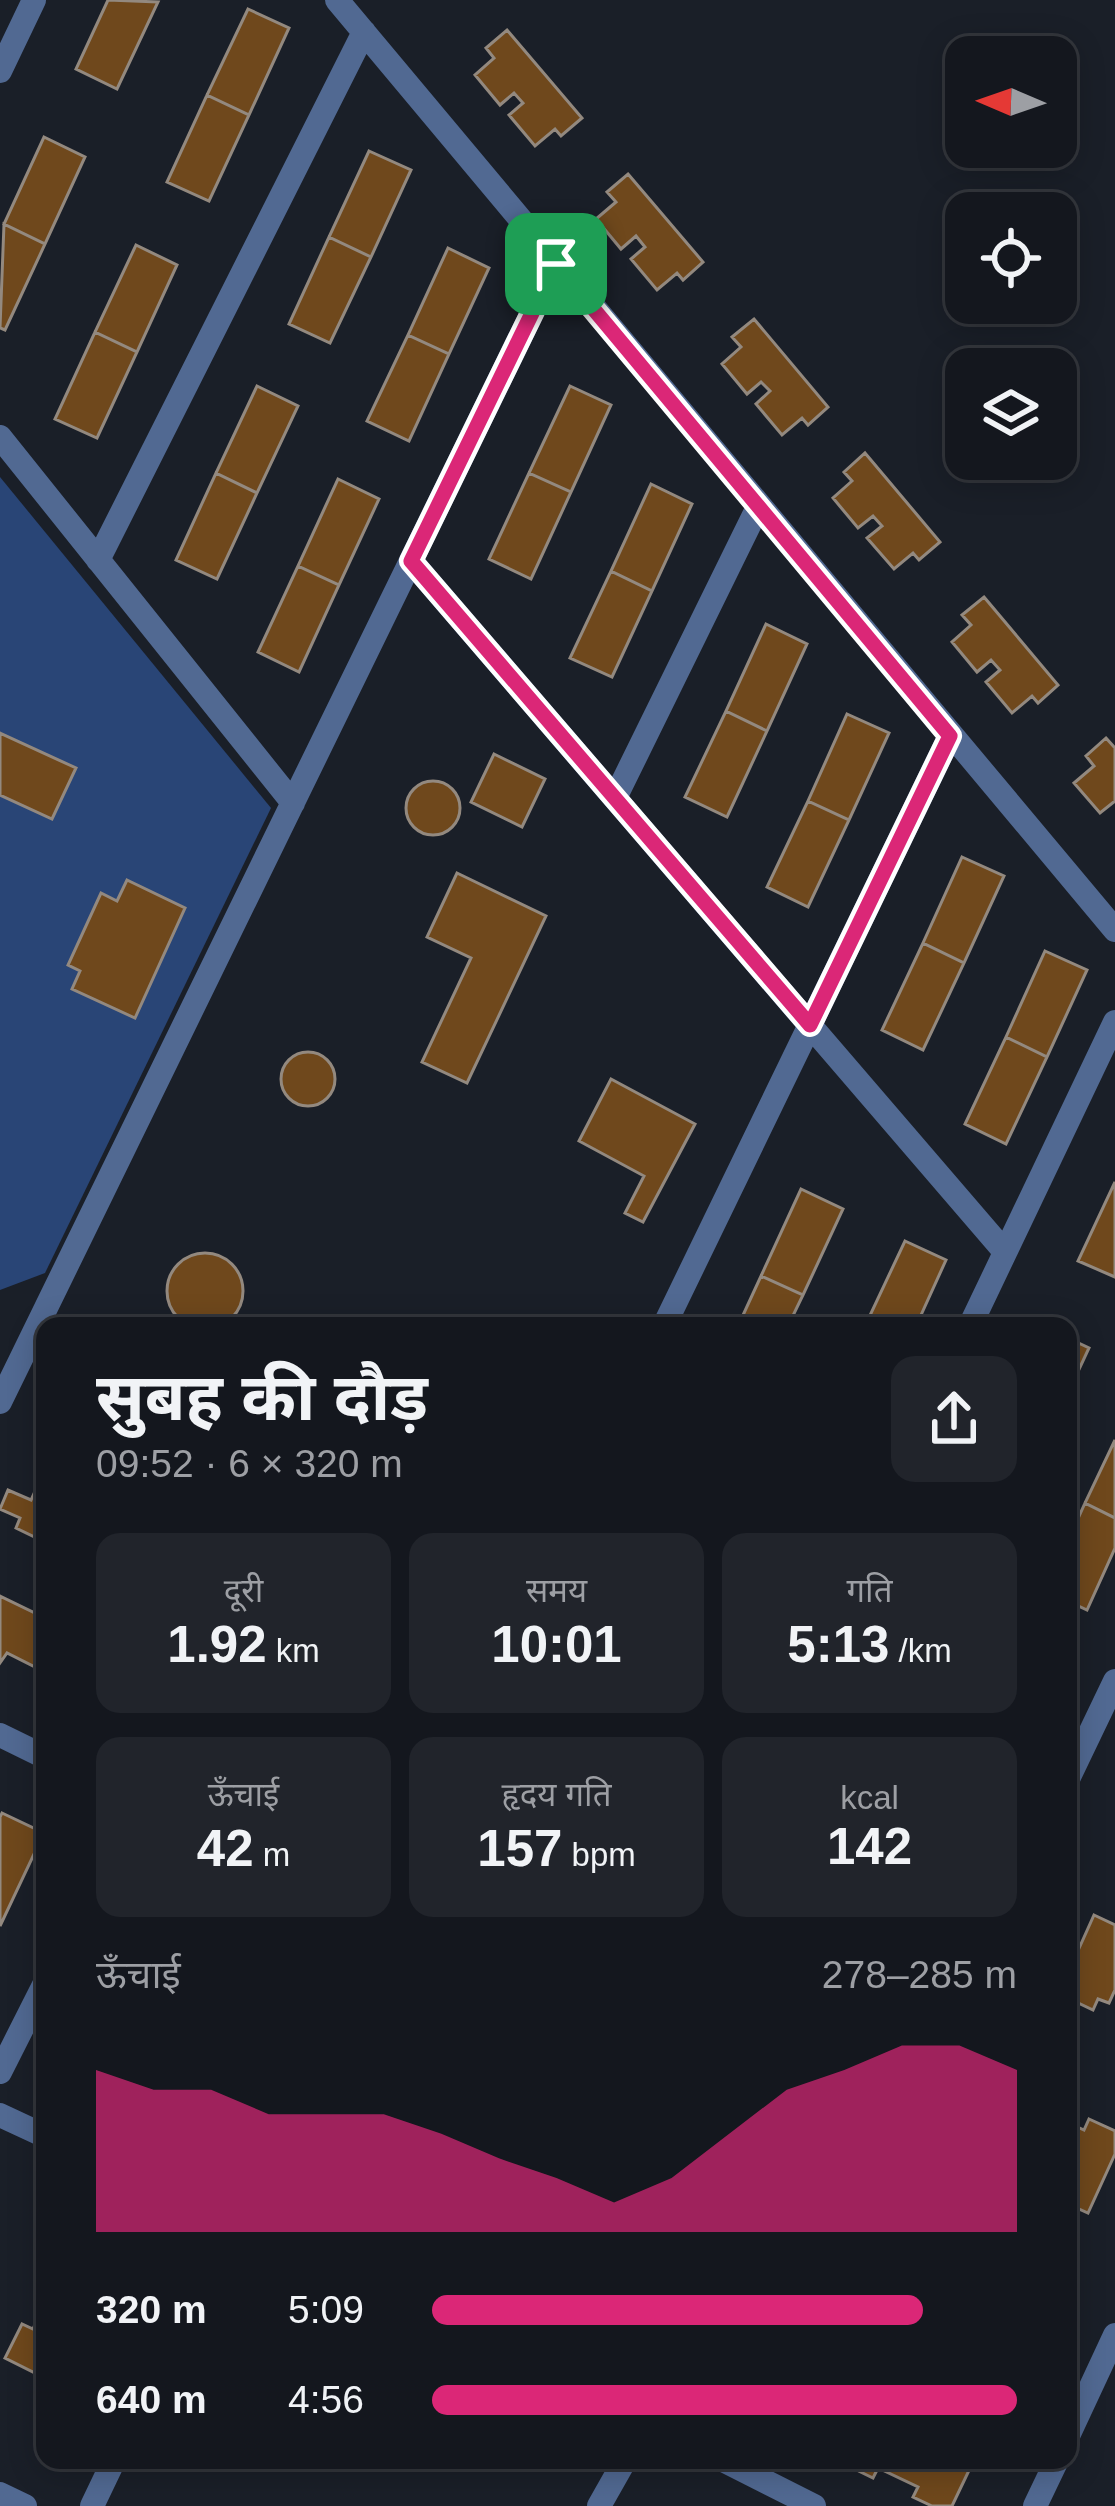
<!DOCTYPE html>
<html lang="hi">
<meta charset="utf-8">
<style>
:root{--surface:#14171e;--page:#21242b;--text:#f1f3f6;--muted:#9d9fa4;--line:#33363c;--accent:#db2777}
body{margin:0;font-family:Arial,"Noto Sans Devanagari",sans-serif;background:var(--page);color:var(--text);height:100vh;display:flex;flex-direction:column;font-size:45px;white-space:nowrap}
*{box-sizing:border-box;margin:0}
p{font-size:39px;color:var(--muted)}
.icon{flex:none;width:66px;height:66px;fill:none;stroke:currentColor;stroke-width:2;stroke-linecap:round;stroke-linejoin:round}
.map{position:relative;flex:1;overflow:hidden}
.sheet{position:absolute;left:36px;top:1317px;width:1041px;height:1152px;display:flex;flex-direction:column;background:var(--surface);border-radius:24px;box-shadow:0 6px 30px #0003,0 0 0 3px var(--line)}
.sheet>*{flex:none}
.needle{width:78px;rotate:272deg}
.fabs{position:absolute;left:945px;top:36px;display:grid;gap:24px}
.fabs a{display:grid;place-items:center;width:132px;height:132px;border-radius:24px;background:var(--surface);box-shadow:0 6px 30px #0003,0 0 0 3px var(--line);font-size:60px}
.pin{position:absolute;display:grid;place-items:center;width:102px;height:102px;color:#fff;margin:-51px;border-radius:24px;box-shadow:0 6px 18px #0006}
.round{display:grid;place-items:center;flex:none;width:126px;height:126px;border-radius:24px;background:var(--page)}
.head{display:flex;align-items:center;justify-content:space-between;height:204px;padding:0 60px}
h1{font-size:66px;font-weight:700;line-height:90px}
.metrics{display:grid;grid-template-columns:repeat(3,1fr);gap:18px;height:204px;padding:12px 60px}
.metrics div{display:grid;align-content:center;border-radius:24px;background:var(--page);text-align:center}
.metrics b{font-size:51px;font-weight:700}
.metrics small{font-size:33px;font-weight:400}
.metrics p{font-size:33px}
.chart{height:336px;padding:24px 60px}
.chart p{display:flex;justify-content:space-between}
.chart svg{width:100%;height:216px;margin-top:12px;fill:var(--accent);opacity:.7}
ul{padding:0 60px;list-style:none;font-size:39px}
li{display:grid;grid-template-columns:192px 144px 1fr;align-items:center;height:90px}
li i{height:30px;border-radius:15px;background:var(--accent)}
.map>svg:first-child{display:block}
</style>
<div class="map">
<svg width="1115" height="2506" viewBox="0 0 1115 2506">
<rect width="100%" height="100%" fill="#1a1f28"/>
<path fill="#294576" d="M 0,477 L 271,808 L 45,1273 L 0,1290 Z"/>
<path fill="#6f481c" stroke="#93897f" stroke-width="3" d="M 108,0 L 158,2 L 117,89 L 76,69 Z
M 248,9 L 289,28 L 249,115 L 207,95 Z
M 507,30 L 582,118 L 561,136 L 555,129 L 535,146 L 509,115 L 523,103 L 514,93 L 500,105 L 475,75 L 494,58 L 486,48 Z
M 207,95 L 249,115 L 209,201 L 167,182 Z
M 44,137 L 85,157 L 45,244 L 4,224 Z
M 369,151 L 411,170 L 371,257 L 329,237 Z
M 628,174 L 703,262 L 683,280 L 677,273 L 657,290 L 631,259 L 645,247 L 636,236 L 621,249 L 596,219 L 616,202 L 607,192 Z
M 4,224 L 45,244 L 5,330 L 0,328 Z
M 329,237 L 371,257 L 330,343 L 289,324 Z
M 136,245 L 177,265 L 137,352 L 95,332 Z
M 448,248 L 489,268 L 449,354 L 408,335 Z
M 754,319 L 828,407 L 808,425 L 802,418 L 782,435 L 756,404 L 770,391 L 761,382 L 747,394 L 722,364 L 741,347 L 732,337 Z
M 95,332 L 137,352 L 97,438 L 55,419 Z
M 408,335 L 449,354 L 409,441 L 367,421 Z
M 257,386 L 298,406 L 257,493 L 216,473 Z
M 570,386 L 611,405 L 571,492 L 529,473 Z
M 865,453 L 940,542 L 919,560 L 913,553 L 894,569 L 867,538 L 882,526 L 873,516 L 858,528 L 833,498 L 852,481 L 844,472 Z
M 216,473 L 257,493 L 217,579 L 176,560 Z
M 529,473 L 571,492 L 531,579 L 489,559 Z
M 338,479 L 379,499 L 339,585 L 298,566 Z
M 651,484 L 692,504 L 652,591 L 611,571 Z
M 298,566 L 339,585 L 299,672 L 258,652 Z
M 611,571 L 652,591 L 612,677 L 570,658 Z
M 984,597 L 1058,685 L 1038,703 L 1032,696 L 1012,713 L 986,682 L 1000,670 L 991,660 L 977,672 L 952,642 L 971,625 L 962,615 Z
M 766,624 L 807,644 L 767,731 L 726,711 Z
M 726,711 L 767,731 L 727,817 L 685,797 Z
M 847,714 L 889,733 L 849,820 L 808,801 Z
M 0,733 L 76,768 L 52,819 L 0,795 Z
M 1106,738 L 1115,748 L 1115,801 L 1100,813 L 1074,783 L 1094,766 L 1086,756 Z
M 494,754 L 545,779 L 522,827 L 471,802 Z
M406 808a27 27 0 1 1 54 0a27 27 0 1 1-54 0Z
M 808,801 L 849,820 L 808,907 L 767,887 Z
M 962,857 L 1004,876 L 964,963 L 923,943 Z
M 457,873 L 546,916 L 467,1083 L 422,1062 L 471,958 L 427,937 Z
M 127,880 L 185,908 L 135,1018 L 72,989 L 80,971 L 68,965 L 101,893 L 117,901 Z
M 923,943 L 964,963 L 923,1050 L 882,1030 Z
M 1045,951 L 1087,970 L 1047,1057 L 1006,1037 Z
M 1006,1037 L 1047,1057 L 1006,1144 L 965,1124 Z
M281 1079a27 27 0 1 1 54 0a27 27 0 1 1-54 0Z
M 611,1079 L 695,1124 L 643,1222 L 625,1213 L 644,1176 L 579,1141 Z
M 1115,1182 L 1115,1277 L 1078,1261 Z
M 801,1189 L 843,1209 L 803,1295 L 761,1276 Z
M 905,1241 L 946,1260 L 916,1326 L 865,1326 Z
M167 1291a38 38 0 1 1 76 0a38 38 0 1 1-76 0Z
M 761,1276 L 803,1295 L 788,1326 L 738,1326 Z
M 1068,1338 L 1089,1348 L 1068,1393 Z
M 1115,1440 L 1115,1518 L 1085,1503 Z
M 45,1469 L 45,1542 L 16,1528 L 20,1518 L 0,1509 L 8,1490 L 31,1500 Z
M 1085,1503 L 1115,1518 L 1115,1548 L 1087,1610 L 1068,1601 L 1068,1541 Z
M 0,1596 L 45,1618 L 45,1672 L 7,1653 L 0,1663 Z
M 2,1813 L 44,1833 L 0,1926 L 0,1817 Z
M 1094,1915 L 1115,1925 L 1115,1990 L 1109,2003 L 1098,1999 L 1093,2010 L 1068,1998 L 1068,1973 Z
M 1089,2119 L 1115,2131 L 1115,2154 L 1088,2213 L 1068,2204 L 1068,2137 L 1073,2125 L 1084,2130 Z
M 45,2303 L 45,2378 L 5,2358 L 22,2324 L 33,2329 Z
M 836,2460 L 974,2460 L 952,2506 L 932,2506 L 913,2497 L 918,2487 L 878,2468 L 873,2478 Z"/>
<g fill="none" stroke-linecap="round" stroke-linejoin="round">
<path stroke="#516992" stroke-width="24" d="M 337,0 L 1115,930
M 0,71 L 34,0
M 0,437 L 293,803
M 98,560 L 364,32
M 411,561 L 1005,1252
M 615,798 L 758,507
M 664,1326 L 950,736
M 970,1326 L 1115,1022
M 0,1402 L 556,264
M 0,1735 L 45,1757
M 1068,1779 L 1115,1681
M 0,2072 L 45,1983
M 0,2115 L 45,2136
M 1068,2436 L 1115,2335
M 723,2460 L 814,2506
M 0,2494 L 25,2506
M 92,2506 L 114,2460
M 599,2506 L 625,2460
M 1035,2506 L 1057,2460"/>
</g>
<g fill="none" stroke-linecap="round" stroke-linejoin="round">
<defs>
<path id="route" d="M 556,264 L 950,736 L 810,1025 L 411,561 Z"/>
</defs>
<use href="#route" stroke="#fff" stroke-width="24"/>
<use href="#route" stroke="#db2777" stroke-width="15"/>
</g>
</svg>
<div class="fabs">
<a><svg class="needle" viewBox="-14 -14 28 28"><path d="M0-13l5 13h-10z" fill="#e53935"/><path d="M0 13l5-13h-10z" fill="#9d9fa4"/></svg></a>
<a><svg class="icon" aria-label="locate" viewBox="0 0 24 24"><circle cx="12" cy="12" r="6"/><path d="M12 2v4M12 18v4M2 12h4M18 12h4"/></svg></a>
<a><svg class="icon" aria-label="layers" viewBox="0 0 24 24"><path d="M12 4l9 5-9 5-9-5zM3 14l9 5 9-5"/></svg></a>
</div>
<div class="pin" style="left:556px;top:264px;background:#1e9e55"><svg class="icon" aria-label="arrive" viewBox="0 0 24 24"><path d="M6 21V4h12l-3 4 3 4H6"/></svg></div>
<section class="sheet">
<div class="head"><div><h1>सुबह की दौड़</h1><p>09:52 · 6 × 320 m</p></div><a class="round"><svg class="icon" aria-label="share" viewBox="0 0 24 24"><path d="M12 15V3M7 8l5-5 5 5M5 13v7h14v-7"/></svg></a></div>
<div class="metrics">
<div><p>दूरी</p><b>1.92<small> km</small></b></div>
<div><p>समय</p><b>10:01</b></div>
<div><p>गति</p><b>5:13<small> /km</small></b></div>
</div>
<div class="metrics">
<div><p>ऊँचाई</p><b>42<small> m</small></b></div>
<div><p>हृदय गति</p><b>157<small> bpm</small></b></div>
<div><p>kcal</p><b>142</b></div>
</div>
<div class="chart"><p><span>ऊँचाई</span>278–285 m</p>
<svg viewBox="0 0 160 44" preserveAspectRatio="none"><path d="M0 44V11L10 15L20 15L30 20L40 20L50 20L60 24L70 29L80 33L90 38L100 33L110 24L120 15L130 11L140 6L150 6L160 11V44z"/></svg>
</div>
<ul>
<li><b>320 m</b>5:09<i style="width:84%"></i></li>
<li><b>640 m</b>4:56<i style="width:100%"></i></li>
</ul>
</section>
</div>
